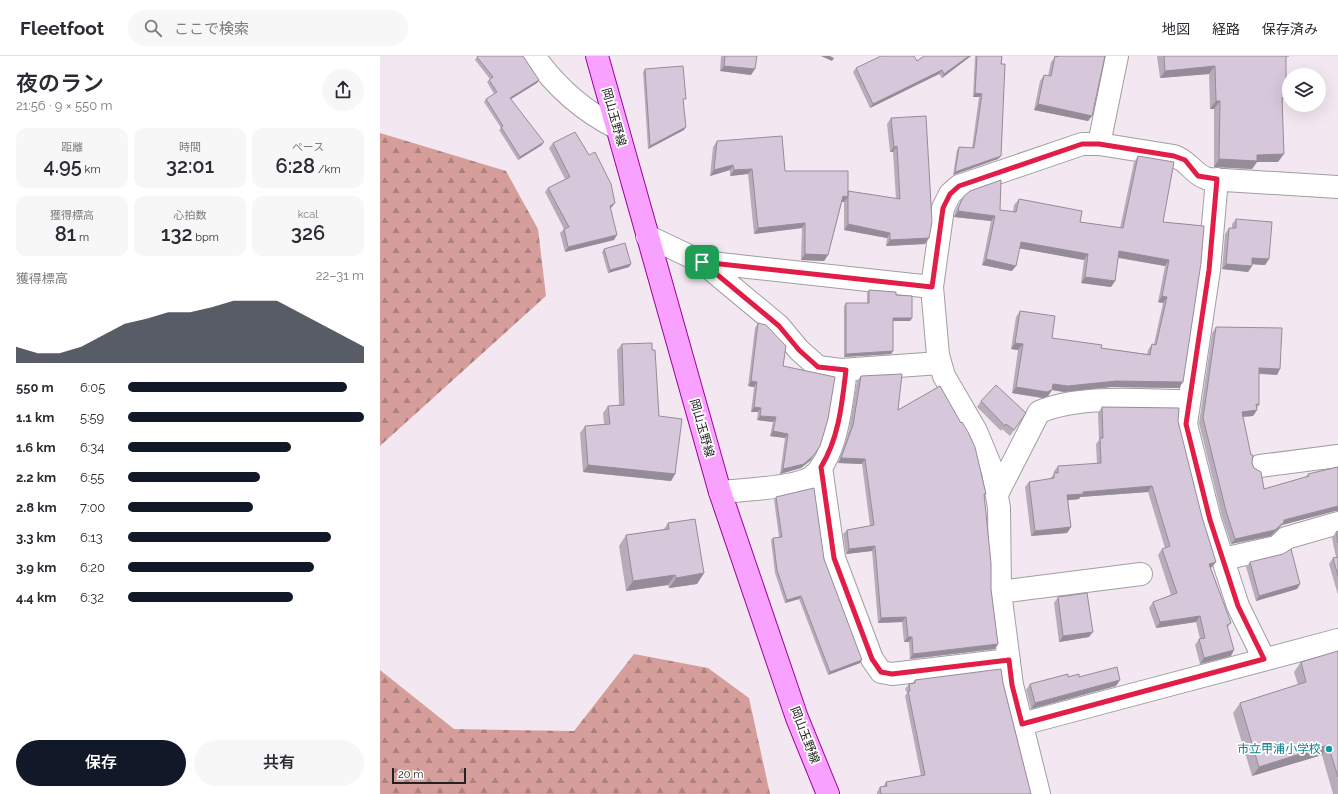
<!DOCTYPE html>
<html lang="ja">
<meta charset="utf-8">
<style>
:root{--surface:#fff;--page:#f7f7f7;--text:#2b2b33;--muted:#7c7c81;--line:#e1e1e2;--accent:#111827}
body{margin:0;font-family:Raleway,"Noto Sans JP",sans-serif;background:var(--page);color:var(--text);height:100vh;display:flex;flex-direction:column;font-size:15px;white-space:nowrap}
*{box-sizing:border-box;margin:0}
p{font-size:13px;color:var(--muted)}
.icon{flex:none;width:22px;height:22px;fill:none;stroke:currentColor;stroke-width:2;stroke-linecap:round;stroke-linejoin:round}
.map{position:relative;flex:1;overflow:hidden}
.details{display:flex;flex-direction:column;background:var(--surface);width:380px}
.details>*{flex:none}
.controls{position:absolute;left:902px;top:12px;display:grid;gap:8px}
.controls a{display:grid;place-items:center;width:44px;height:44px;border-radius:50%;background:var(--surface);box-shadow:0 4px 16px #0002;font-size:20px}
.scale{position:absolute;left:12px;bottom:10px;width:74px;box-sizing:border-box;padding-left:4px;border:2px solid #222;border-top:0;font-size:11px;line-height:14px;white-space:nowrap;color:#222;-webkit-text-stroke:3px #fff;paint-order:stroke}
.pin{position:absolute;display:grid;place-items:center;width:34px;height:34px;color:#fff;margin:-17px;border-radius:8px;box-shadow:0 2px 6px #0006}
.round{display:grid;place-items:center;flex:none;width:42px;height:42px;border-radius:21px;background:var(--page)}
.headline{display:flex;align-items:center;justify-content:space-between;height:68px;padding:0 16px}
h1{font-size:22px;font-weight:600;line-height:30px}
.stats{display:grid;grid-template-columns:repeat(3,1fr);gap:6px;height:68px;padding:4px 16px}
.stats div{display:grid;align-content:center;border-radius:10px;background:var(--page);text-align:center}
.stats b{font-size:20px;font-weight:600}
.stats small{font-size:11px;font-weight:400}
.stats p{font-size:11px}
.chart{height:112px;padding:8px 16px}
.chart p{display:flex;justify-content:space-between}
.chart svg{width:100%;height:72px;margin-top:4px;fill:var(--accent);opacity:.7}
.cta{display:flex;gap:8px;margin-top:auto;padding:8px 16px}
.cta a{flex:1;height:46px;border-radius:24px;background:var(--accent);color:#fff;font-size:16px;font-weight:600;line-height:46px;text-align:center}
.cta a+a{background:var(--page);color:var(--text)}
ul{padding:0 16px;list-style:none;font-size:13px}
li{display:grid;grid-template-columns:64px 48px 1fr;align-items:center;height:30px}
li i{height:10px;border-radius:5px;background:var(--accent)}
header{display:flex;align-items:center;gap:24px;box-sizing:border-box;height:56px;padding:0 20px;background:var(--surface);border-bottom:1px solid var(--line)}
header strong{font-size:19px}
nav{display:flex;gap:22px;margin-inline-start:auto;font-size:14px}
.search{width:280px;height:36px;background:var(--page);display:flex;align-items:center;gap:10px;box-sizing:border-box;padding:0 14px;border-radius:22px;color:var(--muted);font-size:15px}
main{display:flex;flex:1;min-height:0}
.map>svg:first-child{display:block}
</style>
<header>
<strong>Fleetfoot</strong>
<div class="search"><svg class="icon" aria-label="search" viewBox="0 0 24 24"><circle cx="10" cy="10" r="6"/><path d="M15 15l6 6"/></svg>ここで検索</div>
<nav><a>地図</a><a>経路</a><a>保存済み</a></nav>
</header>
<main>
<section class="details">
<div class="headline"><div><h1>夜のラン</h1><p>21:56 · 9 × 550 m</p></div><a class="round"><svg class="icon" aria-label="share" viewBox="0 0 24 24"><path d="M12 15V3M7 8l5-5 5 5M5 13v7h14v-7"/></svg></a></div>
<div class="stats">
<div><p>距離</p><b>4.95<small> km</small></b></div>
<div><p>時間</p><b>32:01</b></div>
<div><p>ペース</p><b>6:28<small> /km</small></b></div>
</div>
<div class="stats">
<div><p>獲得標高</p><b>81<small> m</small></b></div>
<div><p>心拍数</p><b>132<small> bpm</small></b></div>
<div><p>kcal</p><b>326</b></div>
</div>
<div class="chart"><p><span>獲得標高</span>22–31 m</p>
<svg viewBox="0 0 160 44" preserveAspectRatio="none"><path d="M0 44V34L10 38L20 38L30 34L40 27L50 20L60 17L70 13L80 13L90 10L100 6L110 6L120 6L130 13L140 20L150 27L160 34V44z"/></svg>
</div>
<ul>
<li><b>550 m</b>6:05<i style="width:93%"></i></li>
<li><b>1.1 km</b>5:59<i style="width:100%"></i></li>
<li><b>1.6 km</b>6:34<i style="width:69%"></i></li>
<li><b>2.2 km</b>6:55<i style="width:56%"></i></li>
<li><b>2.8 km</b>7:00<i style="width:53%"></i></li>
<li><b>3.3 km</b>6:13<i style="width:86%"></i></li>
<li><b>3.9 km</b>6:20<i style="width:79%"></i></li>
<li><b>4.4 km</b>6:32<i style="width:70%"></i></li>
</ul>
<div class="cta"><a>保存</a><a>共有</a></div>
</section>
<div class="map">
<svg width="958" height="738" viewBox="0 0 958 738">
<defs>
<pattern id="forest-firs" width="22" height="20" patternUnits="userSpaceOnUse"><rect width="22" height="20" fill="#d59e9a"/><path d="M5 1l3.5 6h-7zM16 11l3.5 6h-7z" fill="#ac807d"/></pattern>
</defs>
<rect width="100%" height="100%" fill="#f3e8f2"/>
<path fill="url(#forest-firs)" d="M 0,77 L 126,115 L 158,173 L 166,240 L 0,390 Z
M 254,598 L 328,612 L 369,642 L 390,738 L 0,738 L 0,614 L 74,673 L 194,675 Z"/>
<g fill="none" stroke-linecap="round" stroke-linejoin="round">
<defs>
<path id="minor" d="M 154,0 C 176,31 203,55 237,72
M 719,88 L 737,0
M 837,123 L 829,214 L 806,368 L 830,464 L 858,550 L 884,603
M 267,180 L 322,206 L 552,231
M 322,206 L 399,270 L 419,294 L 438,311 L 461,314 L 560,307
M 880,410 L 958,400
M 441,411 L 454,502 L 492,603 L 501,616 L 512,618 L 629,604
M 340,436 C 361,434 418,432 433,420 C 457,401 462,343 466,314
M 617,438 L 659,356 C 700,338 763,345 808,345
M 843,503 L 897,491 L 906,482 L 958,467
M 620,536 L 761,518
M 642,668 L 958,584
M 659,738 L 632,629 L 620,536 L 619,452 L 613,416 L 596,375 L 564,320 L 558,299 L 552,231 L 563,152 L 570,138 L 579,130 L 702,88 L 719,88 L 794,100 C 811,106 812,118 828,123 L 958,131"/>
<path id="primary" d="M 217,0 L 340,436 L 417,662 L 448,738"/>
</defs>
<use href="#minor" stroke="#9f9f9f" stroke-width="24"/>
<use href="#primary" stroke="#a0009b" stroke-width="24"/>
<use href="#minor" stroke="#fff" stroke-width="22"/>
<use href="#primary" stroke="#f8a1ff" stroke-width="22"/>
</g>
<path fill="#b8acbb" d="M 341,0 L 377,0 L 371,19 L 340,15 Z
M 544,0 L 591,0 L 562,22 L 559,18 L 490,52 L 473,16 L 476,12 L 537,5 Z
M 595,0 L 622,0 L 621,100 L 618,103 L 573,119 L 577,94 L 579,91 L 592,92 L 599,41 L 593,41 Z
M 676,0 L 725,0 L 712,60 L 708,65 L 654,54 L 660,25 L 664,19 L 668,20 L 671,6 Z
M 777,0 L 909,0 L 909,1 L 906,1 L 898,106 L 877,106 L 872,113 L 834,111 L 834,53 L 830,53 L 829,18 L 780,22 Z
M 97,1 L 159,24 L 157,27 L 131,43 L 162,89 L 138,104 L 119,74 L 121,72 L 104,46 L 106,43 L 114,38 L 107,26 L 110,23 L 95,4 Z
M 265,13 L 304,46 L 304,74 L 268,93 L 263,16 Z
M 511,62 L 545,188 L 506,190 L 507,182 L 464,174 L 464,146 L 462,146 L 448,199 L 444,205 L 421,204 L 422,172 L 374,178 L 368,118 L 350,120 L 350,114 L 330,120 L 333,91 L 337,85 L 405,115 L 468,135 L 516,143 L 513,96 L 510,96 L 507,68 Z
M 173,87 L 235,147 L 230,152 L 234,184 L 185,196 L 180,177 L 184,173 L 165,136 L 168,132 L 185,123 L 169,92 Z
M 758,100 L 783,166 L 824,170 L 799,332 L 731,331 L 684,336 L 672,334 L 668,340 L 663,342 L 632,337 L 638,294 L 631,293 L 636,261 L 640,255 L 672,282 L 721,292 L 767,298 L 768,294 L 772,288 L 774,288 L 783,247 L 778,246 L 785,210 L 738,202 L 735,225 L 731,231 L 701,227 L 704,204 L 640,192 L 632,215 L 602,209 L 611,165 L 574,161 L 575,156 L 580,146 L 584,140 L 620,154 L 633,156 L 634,149 L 639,143 L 700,166 L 740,172 L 754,106 Z
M 856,163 L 889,203 L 885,209 L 872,208 L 872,210 L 868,216 L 842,213 L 845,178 L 849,172 L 852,172 L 852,168 Z
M 224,193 L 249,211 L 228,217 L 222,196 Z
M 489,234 L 516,239 L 532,262 L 530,265 L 513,265 L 513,295 L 511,298 L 464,301 L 464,250 L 466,247 L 487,247 L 487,237 Z
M 378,267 L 403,310 L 431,404 L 421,412 L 400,418 L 405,382 L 390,380 L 393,366 L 377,364 L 378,356 L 371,356 L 374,331 L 368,330 L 375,272 Z
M 836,271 L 897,319 L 879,318 L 879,349 L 877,352 L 877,354 L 873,360 L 863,361 L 872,407 L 884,433 L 926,421 L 928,418 L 955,455 L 902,469 L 891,480 L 851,488 L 842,461 L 819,367 L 832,277 Z
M 242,288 L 272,294 L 279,360 L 295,418 L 291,425 L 203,416 L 200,377 L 205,370 L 224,368 L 223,357 L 228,350 L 239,350 L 237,294 Z
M 481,320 L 518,354 L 606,438 L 604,440 L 611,533 L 618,588 L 615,593 L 530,603 L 529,586 L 524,586 L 522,566 L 498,567 L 492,495 L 466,498 L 463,478 L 467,474 L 490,470 L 482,408 L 458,407 L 469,374 L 477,325 Z
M 601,345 L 646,357 L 630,380 L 622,373 L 621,375 L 597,351 Z
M 722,351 L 798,365 L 832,511 L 831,512 L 851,567 L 847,572 L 851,600 L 820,608 L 815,589 L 819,583 L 820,583 L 816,566 L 776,572 L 769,552 L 773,546 L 791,539 L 778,499 L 782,493 L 785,492 L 768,436 L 700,441 L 699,443 L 688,444 L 691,471 L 687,477 L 651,480 L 645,431 L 649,426 L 670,423 L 674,418 L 674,415 L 678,410 L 717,408 L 716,388 L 719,384 L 718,357 Z
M 396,441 L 444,503 L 480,607 L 448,619 L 419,543 L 405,547 L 395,517 L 391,484 L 393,482 L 399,481 L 394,444 Z
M 288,467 L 324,517 L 317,528 L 289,532 L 288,529 L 246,535 L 239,490 L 246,479 L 284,473 Z
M 958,475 L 958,539 L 949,508 L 953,502 L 956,501 L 952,482 L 956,476 Z
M 870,506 L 920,528 L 917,533 L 876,545 L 866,511 Z
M 678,541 L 709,581 L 679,586 L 674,547 Z
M 958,595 L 958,738 L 953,738 L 942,699 L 872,720 L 853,657 L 860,647 L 918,629 L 914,616 L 921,606 Z
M 688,621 L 699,621 L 736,630 L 651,653 L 646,634 L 650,628 Z
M 535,624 L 623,627 L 651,738 L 497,738 L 497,736 L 500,731 L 503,731 L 506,726 L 541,720 L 525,640 L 527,637 L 525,633 L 529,628 L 532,628 Z"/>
<path fill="#968c99" d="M 441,0 L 450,0 L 454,2 L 452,5 Z
M 589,0 L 591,0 L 562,22 L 564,18 Z
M 344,10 L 375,13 L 371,19 L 340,15 Z
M 835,10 L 829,18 L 780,22 L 785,15 Z
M 562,14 L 559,18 L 490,52 L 493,48 Z
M 159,24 L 157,27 L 128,45 L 130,42 Z
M 595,37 L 602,38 L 599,41 L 593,41 Z
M 836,45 L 840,45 L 834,53 L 830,53 Z
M 658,48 L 712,60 L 708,65 L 654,54 Z
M 306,71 L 304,74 L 268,93 L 270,90 Z
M 164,86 L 162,89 L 138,104 L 140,101 Z
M 517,90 L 513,96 L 510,96 L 514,91 Z
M 904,98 L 898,106 L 877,106 L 872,113 L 834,111 L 839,103 L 877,99 Z
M 621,100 L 618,103 L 573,119 L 575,116 Z
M 353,109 L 350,114 L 330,120 L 334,114 Z
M 372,113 L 368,118 L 350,120 L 354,114 Z
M 463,140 L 468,141 L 464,146 L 459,146 Z
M 235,147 L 232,151 L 227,154 L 230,150 Z
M 578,155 L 615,160 L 611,165 L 574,161 Z
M 425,167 L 422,172 L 374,178 L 378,172 Z
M 468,168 L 510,177 L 507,182 L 464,174 Z
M 237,179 L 234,184 L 185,196 L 188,191 Z
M 549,182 L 545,188 L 506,190 L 510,184 Z
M 641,186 L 708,198 L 704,204 L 637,192 Z
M 739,195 L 789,204 L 785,210 L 735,201 Z
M 425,198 L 448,199 L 444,205 L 421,204 Z
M 872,202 L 889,203 L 885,209 L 868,208 Z
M 606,203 L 636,210 L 632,215 L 602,209 Z
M 251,208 L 249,211 L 228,217 L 230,214 Z
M 846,208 L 872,210 L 868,216 L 842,213 Z
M 705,221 L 735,225 L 731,231 L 701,227 Z
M 782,240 L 787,241 L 783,247 L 778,246 Z
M 513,262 L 532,262 L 530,265 L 511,265 Z
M 635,287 L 643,288 L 638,294 L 631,293 Z
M 513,295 L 511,298 L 464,301 L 466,298 Z
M 879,312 L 900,313 L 897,319 L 875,317 Z
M 371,325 L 377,326 L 374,331 L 368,330 Z
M 736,325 L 803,326 L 799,332 L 731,331 L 684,336 L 672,334 L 668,340 L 663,342 L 632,337 L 636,331 L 673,328 Z
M 374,351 L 381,352 L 378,356 L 371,356 Z
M 877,354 L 873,360 L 859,361 L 862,356 Z
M 380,360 L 396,361 L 393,366 L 377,364 Z
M 393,375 L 408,378 L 405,382 L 390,380 Z
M 434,399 L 431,404 L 421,412 L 400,418 L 403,413 Z
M 461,402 L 485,403 L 482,408 L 458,407 Z
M 208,409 L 295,418 L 291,425 L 203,416 Z
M 772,430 L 768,436 L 700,441 L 699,443 L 683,445 L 687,439 L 703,436 Z
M 958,450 L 958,455 L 955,455 L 902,469 L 891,480 L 851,488 L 855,483 L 904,464 Z
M 691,471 L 687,477 L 651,480 L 655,475 Z
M 495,490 L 492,495 L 466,498 L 469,493 Z
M 836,506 L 832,511 L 825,513 L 829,508 Z
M 324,517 L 317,528 L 289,532 L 296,522 Z
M 295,519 L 288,529 L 246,535 L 253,525 Z
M 920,528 L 917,533 L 876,545 L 879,540 Z
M 421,540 L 419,543 L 405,547 L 407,544 Z
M 820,560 L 816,566 L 776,572 L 780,566 Z
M 526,561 L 522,566 L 498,567 L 501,562 Z
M 713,576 L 709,581 L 679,586 L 683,580 Z
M 528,581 L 532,581 L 529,586 L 524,586 Z
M 618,588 L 615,593 L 530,603 L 533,598 Z
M 854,594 L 851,600 L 820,608 L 824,602 Z
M 482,604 L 480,607 L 448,619 L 450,616 Z
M 740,624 L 736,630 L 651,653 L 655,647 Z
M 948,689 L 942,699 L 872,720 L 879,711 Z"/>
<path fill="#d6c8da" stroke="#968c99" d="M 98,0 L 143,0 L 159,24 L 130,42 L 164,86 L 140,101 L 121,71 L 123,70 L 106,43 L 117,36 L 109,24 L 113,21 L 97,1 Z
M 345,0 L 377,0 L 375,13 L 344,10 Z
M 501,0 L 534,0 L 537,5 L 544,0 L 589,0 L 564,18 L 562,14 L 493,48 L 476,12 Z
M 597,0 L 622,0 L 621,8 L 625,8 L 621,100 L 575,116 L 579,91 L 594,92 L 602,38 L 595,37 Z
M 675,0 L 678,1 L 678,0 L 725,0 L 712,60 L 658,48 L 664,19 L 671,20 Z
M 784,0 L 906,0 L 906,42 L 902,42 L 904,98 L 877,99 L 877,105 L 839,103 L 840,45 L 836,45 L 835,10 L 785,15 Z
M 303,10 L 306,43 L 303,43 L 306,71 L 270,90 L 265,13 Z
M 546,60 L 552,166 L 549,182 L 510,184 L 510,177 L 468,168 L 468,135 L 520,143 L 517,90 L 514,91 L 511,62 Z
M 195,76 L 209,99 L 215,96 L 231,128 L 235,147 L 230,150 L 237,179 L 188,191 L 184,173 L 189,171 L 168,132 L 190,121 L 173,87 Z
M 402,80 L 405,115 L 468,115 L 468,141 L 463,140 L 448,199 L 425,198 L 425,167 L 378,172 L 372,113 L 354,114 L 353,109 L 334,114 L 337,85 Z
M 758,100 L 794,106 L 783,166 L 824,170 L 821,207 L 803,326 L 736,325 L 688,330 L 673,328 L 672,334 L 667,336 L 636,331 L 643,288 L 635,287 L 640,255 L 675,260 L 672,282 L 722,289 L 721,292 L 770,299 L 772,288 L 776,289 L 787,241 L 782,240 L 789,204 L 739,195 L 735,225 L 705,221 L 708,198 L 641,186 L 636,210 L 606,203 L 615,160 L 578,155 L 579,150 L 584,140 L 590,135 L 621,124 L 620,154 L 636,156 L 639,143 L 702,155 L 700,166 L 743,172 Z
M 856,163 L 892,166 L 889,203 L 872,202 L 872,210 L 846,208 L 849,172 L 856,172 Z
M 245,187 L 251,208 L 230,214 L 224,193 Z
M 489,234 L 516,236 L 516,239 L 532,240 L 532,262 L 513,262 L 513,295 L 466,298 L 466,247 L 489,247 Z
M 378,267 L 386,269 L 406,290 L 403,310 L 455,321 L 448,363 L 440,390 L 434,399 L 424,408 L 403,413 L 408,378 L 393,375 L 396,361 L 380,360 L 381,352 L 374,351 L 377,326 L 371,325 Z
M 836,271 L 902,272 L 900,313 L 879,312 L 879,349 L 876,348 L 877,354 L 862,356 L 871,399 L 873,399 L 872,407 L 874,412 L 881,416 L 884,433 L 929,420 L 928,418 L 958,411 L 958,450 L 904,464 L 904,466 L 895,474 L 855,483 L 846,455 L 823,362 Z
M 272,287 L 272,294 L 275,294 L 279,360 L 302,363 L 295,418 L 208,409 L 205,370 L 230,368 L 228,350 L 244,349 L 242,288 Z
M 522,318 L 518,354 L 560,330 L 581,367 L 582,366 L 588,376 L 595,391 L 606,438 L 604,438 L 611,507 L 611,533 L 618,588 L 533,598 L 532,581 L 528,581 L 526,561 L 501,562 L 495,490 L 469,493 L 467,474 L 494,469 L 485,403 L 461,402 L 473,369 L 481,320 Z
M 616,329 L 646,357 L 634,374 L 626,368 L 625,370 L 601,345 Z
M 722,351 L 799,352 L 798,365 L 822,461 L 836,506 L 829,508 L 851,567 L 847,569 L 854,594 L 824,602 L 819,583 L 825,582 L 820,560 L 780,566 L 773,546 L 797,537 L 782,493 L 790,490 L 772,430 L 703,436 L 703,438 L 687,439 L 691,471 L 655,475 L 649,426 L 674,422 L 674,417 L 678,417 L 678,410 L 721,407 L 720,382 L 723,382 Z
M 434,432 L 444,503 L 482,604 L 450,616 L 421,540 L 407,544 L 397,514 L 393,482 L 402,481 L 396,441 Z
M 315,463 L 324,517 L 296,522 L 295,519 L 253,525 L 246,479 L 289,473 L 288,467 Z
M 958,475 L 958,487 L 956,476 Z
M 911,493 L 920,528 L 879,540 L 870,506 L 903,498 Z
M 958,501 L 958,520 L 953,502 Z
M 707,537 L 713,576 L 683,580 L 678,541 Z
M 958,595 L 958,721 L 948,689 L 879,711 L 860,647 L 926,626 L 921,606 Z
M 737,611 L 740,624 L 655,647 L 650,628 L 688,618 L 688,621 L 699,618 L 699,621 Z
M 621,613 L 623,627 L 651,738 L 501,738 L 500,731 L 507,730 L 506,726 L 545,719 L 528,635 L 530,635 L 529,628 L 535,627 L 535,624 Z"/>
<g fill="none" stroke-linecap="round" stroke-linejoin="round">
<defs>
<path id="route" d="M 702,88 L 719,88 L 794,100 L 805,104 L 818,120 L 837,123 L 829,214 L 806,368 L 830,464 L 858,550 L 884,603 L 642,668 L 632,629 L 629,604 L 512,618 L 501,616 L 492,603 L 454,502 L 441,411 C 459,382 462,347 466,314 L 438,311 L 419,294 L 399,270 L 322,206 L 552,231 L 563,152 L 570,138 L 579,130 Z"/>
</defs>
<use href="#route" stroke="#fff" stroke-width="8"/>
<use href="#route" stroke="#e11d48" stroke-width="5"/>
</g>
<circle fill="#0f9aa8" stroke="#fff" stroke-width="1.5" cx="949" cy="693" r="4"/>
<g text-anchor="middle" stroke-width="3.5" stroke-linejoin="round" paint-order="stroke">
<g font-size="12" fill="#222" stroke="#fff">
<text transform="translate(234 61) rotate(74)" y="4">岡山玉野線</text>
<text transform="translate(322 372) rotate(74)" y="4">岡山玉野線</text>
<text transform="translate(425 679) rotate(69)" y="4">岡山玉野線</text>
</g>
<g font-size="12" fill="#0d838f" stroke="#fff" text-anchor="end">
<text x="941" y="697">市立甲浦小学校</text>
</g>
</g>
</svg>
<div class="controls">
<a><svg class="icon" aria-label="layers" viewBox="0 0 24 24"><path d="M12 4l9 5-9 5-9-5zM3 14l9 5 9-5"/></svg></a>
</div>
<div class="scale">20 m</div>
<div class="pin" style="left:322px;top:206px;background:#1e9e55"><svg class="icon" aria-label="arrive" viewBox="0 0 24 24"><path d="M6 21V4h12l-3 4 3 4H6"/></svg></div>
</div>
</main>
